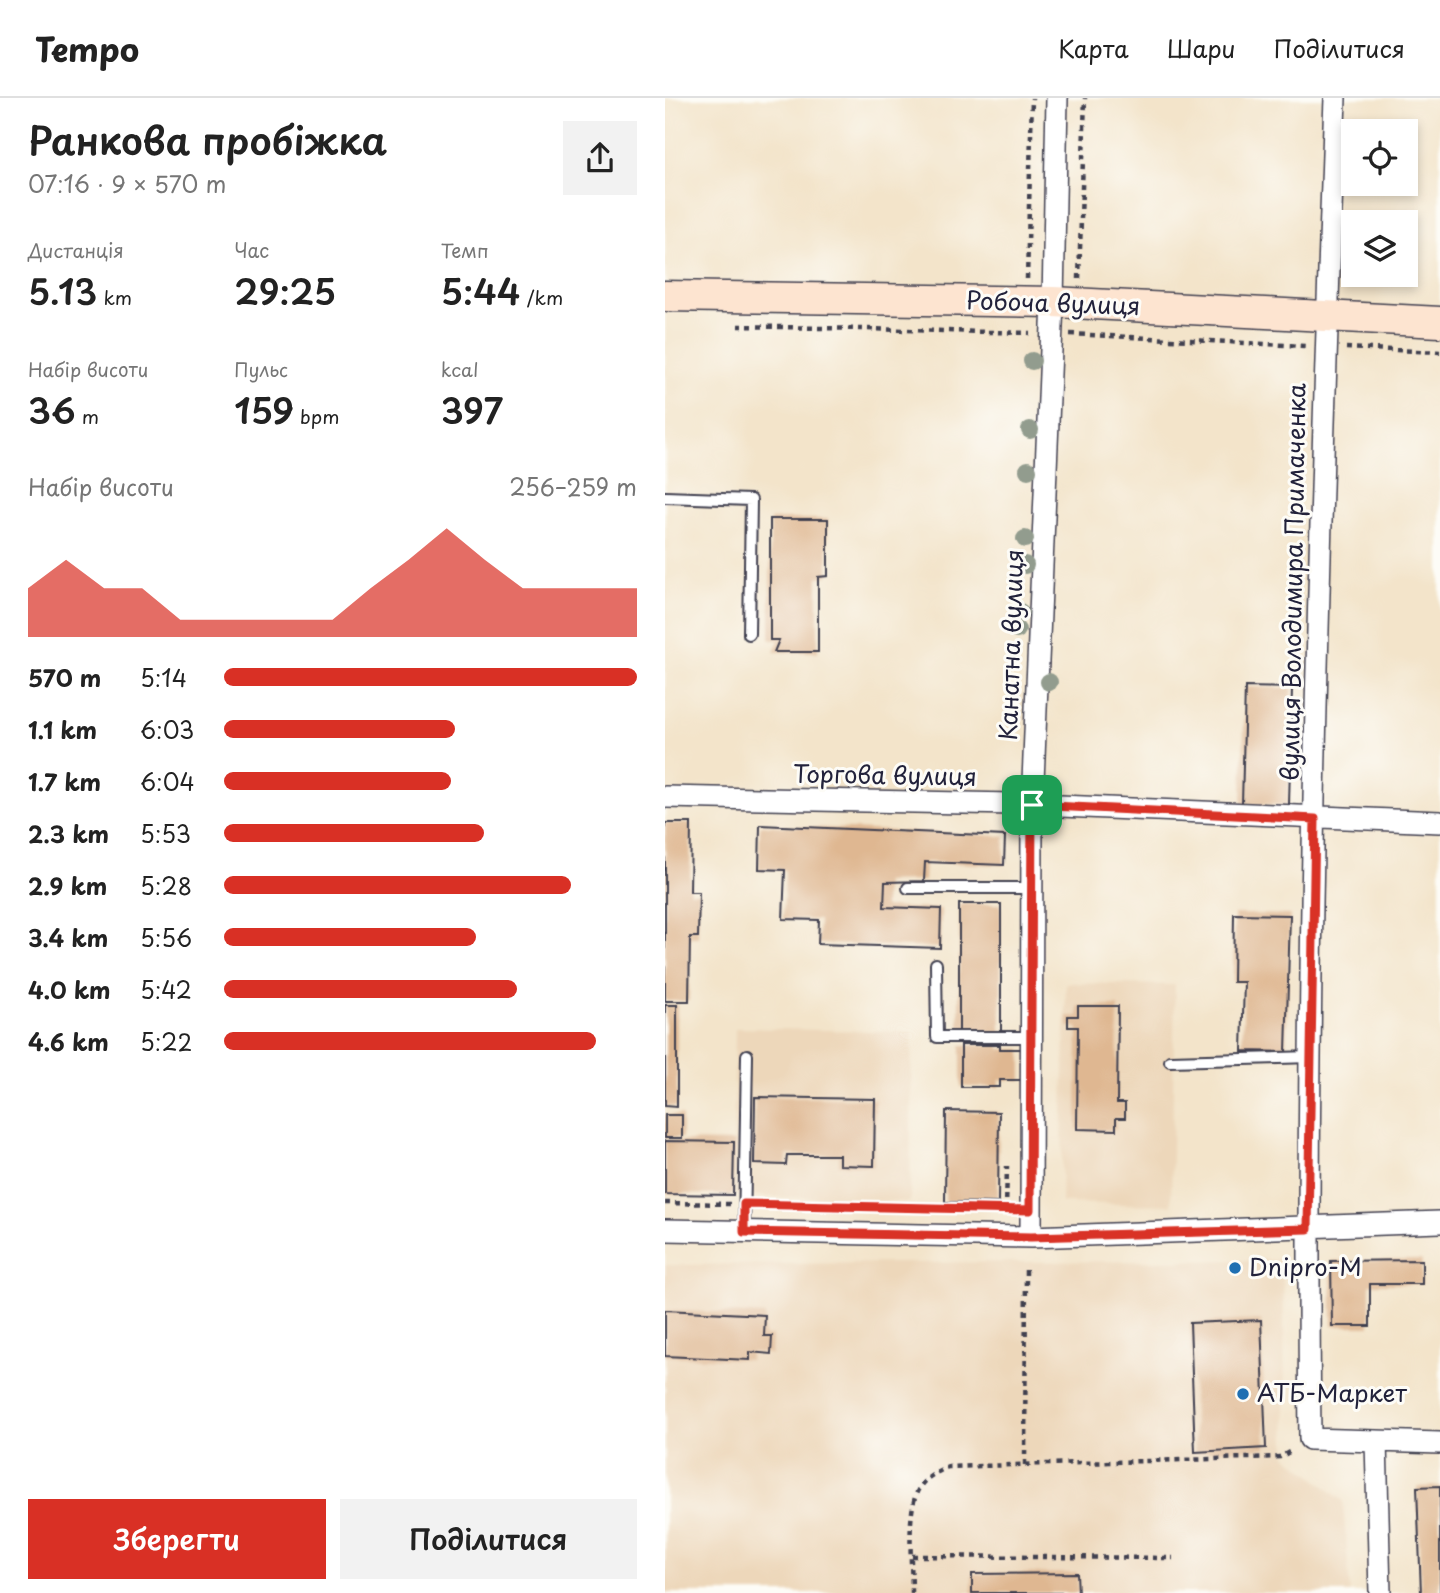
<!DOCTYPE html>
<html lang="uk">
<meta charset="utf-8">
<style>
:root{--surface:#fff;--page:#f2f2f2;--text:#222;--muted:#767676;--line:#e0e0e0;--accent:#d93025}
body{margin:0;font-family:"Playpen Sans",sans-serif;background:var(--page);color:var(--text);height:100vh;display:flex;flex-direction:column;font-size:26px;white-space:nowrap}
*{box-sizing:border-box;margin:0}
p{font-size:23px;color:var(--muted)}
.icon{flex:none;width:38px;height:38px;fill:none;stroke:currentColor;stroke-width:2;stroke-linecap:round;stroke-linejoin:round}
.map{position:relative;flex:1;overflow:hidden}
.details{display:flex;flex-direction:column;background:var(--surface);width:665px}
.details>*{flex:none}
.buttons{position:absolute;left:676px;top:21px;display:grid;gap:14px}
.buttons a{display:grid;place-items:center;width:77px;height:77px;border-radius:0px;background:var(--surface);box-shadow:0 4px 10px #0003;font-size:35px}
.pin{position:absolute;display:grid;place-items:center;width:60px;height:60px;color:#fff;margin:-30px;border-radius:14px;box-shadow:0 4px 10px #0006}
.round{display:grid;place-items:center;flex:none;width:74px;height:74px;border-radius:0px;background:var(--page)}
.summary{display:flex;align-items:center;justify-content:space-between;height:119px;padding:0 28px}
h1{font-size:38px;font-weight:600;line-height:52px}
.metrics{display:grid;grid-template-columns:repeat(3,1fr);gap:10px;height:119px;padding:7px 28px}
.metrics div{display:grid;align-content:center}
.metrics b{font-size:35px;font-weight:600}
.metrics small{font-size:19px;font-weight:400}
.metrics p{font-size:19px}
.chart{height:196px;padding:14px 28px}
.chart p{display:flex;justify-content:space-between}
.chart svg{width:100%;height:126px;margin-top:7px;fill:var(--accent);opacity:.7}
.cta{display:flex;gap:14px;margin-top:auto;padding:14px 28px}
.cta a{flex:1;height:80px;border-radius:0px;background:var(--accent);color:#fff;font-size:28px;font-weight:600;line-height:80px;text-align:center}
.cta a+a{background:var(--page);color:var(--text)}
ul{padding:0 28px;list-style:none;font-size:23px}
li{display:grid;grid-template-columns:112px 84px 1fr;align-items:center;height:52px}
li i{height:18px;border-radius:9px;background:var(--accent)}
header{display:flex;align-items:center;gap:42px;box-sizing:border-box;height:98px;padding:0 35px;background:var(--surface);border-bottom:2px solid var(--line)}
header strong{font-size:33px}
nav{display:flex;gap:38px;margin-inline-start:auto;font-size:24px}
main{display:flex;flex:1;min-height:0}
.map>svg:first-child{display:block}
</style>
<header>
<strong>Tempo</strong>
<nav><a>Карта</a><a>Шари</a><a>Поділитися</a></nav>
</header>
<main>
<section class="details">
<div class="summary"><div><h1>Ранкова пробіжка</h1><p>07:16 · 9 × 570 m</p></div><a class="round"><svg class="icon" aria-label="share" viewBox="0 0 24 24"><path d="M12 15V3M7 8l5-5 5 5M5 13v7h14v-7"/></svg></a></div>
<div class="metrics">
<div><p>Дистанція</p><b>5.13<small> km</small></b></div>
<div><p>Час</p><b>29:25</b></div>
<div><p>Темп</p><b>5:44<small> /km</small></b></div>
</div>
<div class="metrics">
<div><p>Набір висоти</p><b>36<small> m</small></b></div>
<div><p>Пульс</p><b>159<small> bpm</small></b></div>
<div><p>kcal</p><b>397</b></div>
</div>
<div class="chart"><p><span>Набір висоти</span>256–259 m</p>
<svg viewBox="0 0 160 44" preserveAspectRatio="none"><path d="M0 44V27L10 17L20 27L30 27L40 38L50 38L60 38L70 38L80 38L90 27L100 17L110 6L120 17L130 27L140 27L150 27L160 27V44z"/></svg>
</div>
<ul>
<li><b>570 m</b>5:14<i style="width:100%"></i></li>
<li><b>1.1 km</b>6:03<i style="width:56%"></i></li>
<li><b>1.7 km</b>6:04<i style="width:55%"></i></li>
<li><b>2.3 km</b>5:53<i style="width:63%"></i></li>
<li><b>2.9 km</b>5:28<i style="width:84%"></i></li>
<li><b>3.4 km</b>5:56<i style="width:61%"></i></li>
<li><b>4.0 km</b>5:42<i style="width:71%"></i></li>
<li><b>4.6 km</b>5:22<i style="width:90%"></i></li>
</ul>
<div class="cta"><a>Зберегти</a><a>Поділитися</a></div>
</section>
<div class="map">
<svg width="775" height="1495" viewBox="0 0 775 1495">
<rect width="100%" height="100%" fill="#fdfcf7"/>
<filter id="ink" filterUnits="userSpaceOnUse"><feTurbulence type="fractalNoise" baseFrequency=".0143" numOctaves="2"/><feDisplacementMap in="SourceGraphic" scale="14" xChannelSelector="R" yChannelSelector="G"/><feConvolveMatrix kernelMatrix="1 2 1 2 8 2 1 2 1" color-interpolation-filters="sRGB"/></filter>
<filter id="wash" filterUnits="userSpaceOnUse"><feTurbulence type="fractalNoise" baseFrequency=".00686" numOctaves="4" result="noise"/><feDisplacementMap in="SourceGraphic" scale="28" xChannelSelector="R" yChannelSelector="G"/><feGaussianBlur stdDeviation="1.57" result="paint"/><feColorMatrix in="noise" values="0 0 0 0 0 0 0 0 0 0 0 0 0 0 0 0 0 1.4 0 .05"/><feComposite in="paint" operator="in"/></filter>
<g filter="url(#wash)">
<rect width="100%" height="100%" fill="#f3e4ca"/>
<path fill="#edd7ba" d="M 401,885 L 510,887 L 506,1107 L 396,1105 Z
M 70,930 L 247,934 L 245,1104 L 68,1097 Z
M 618,1162 L 621,1357 L 678,1403 L 685,1495 L 0,1495 L 0,1167 Z"/>
<g id="blocks">
<path fill="#dfb791" d="M 105,421 L 163,421 L 163,478 L 153,479 L 153,554 L 109,554 L 114,542 L 105,542 Z
M 580,589 L 627,590 L 624,707 L 577,706 Z
M 0,725 L 26,725 L 25,794 L 34,794 L 33,839 L 25,839 L 24,903 L 0,903 Z
M 95,727 L 340,738 L 339,767 L 260,764 L 259,783 L 220,784 L 219,809 L 276,811 L 275,850 L 153,846 L 154,822 L 118,821 L 120,772 L 94,771 Z
M 294,806 L 336,806 L 336,935 L 294,935 Z
M 569,816 L 625,817 L 621,954 L 577,953 L 579,884 L 568,884 Z
M 0,907 L 12,907 L 12,1009 L 0,1008 Z
M 413,908 L 453,908 L 452,1005 L 460,1005 L 460,1020 L 451,1020 L 451,1032 L 412,1031 L 413,929 L 403,929 L 403,918 L 413,918 Z
M 296,947 L 335,947 L 335,951 L 357,951 L 357,982 L 335,982 L 335,989 L 296,989 Z
M 90,999 L 210,1001 L 209,1068 L 174,1067 L 174,1057 L 122,1057 L 121,1067 L 89,1066 Z
M 281,1013 L 334,1014 L 333,1105 L 280,1104 Z
M 0,1017 L 17,1017 L 17,1040 L 0,1040 Z
M 0,1043 L 69,1044 L 68,1097 L 0,1096 Z
M 757,1162 L 757,1186 L 705,1186 L 705,1228 L 667,1228 L 666,1163 Z
M 0,1212 L 100,1217 L 99,1238 L 107,1238 L 106,1256 L 85,1254 L 85,1262 L 0,1258 Z
M 596,1222 L 601,1350 L 530,1354 L 525,1225 Z
M 775,1388 L 775,1495 L 756,1495 L 752,1389 Z
M 412,1475 L 413,1495 L 307,1495 L 307,1476 Z"/>
</g>
</g>
<g filter="url(#ink)">
<use href="#blocks" fill-opacity="0" stroke="#413f50" stroke-width="2"/>
<g fill="none" stroke-linecap="round" stroke-linejoin="round">
<defs>
<path id="lane" d="M 0,399 L 86,402 L 84,536
M 243,790 L 367,790
M 271,866 L 272,939 L 366,939
M 505,963 L 646,959
M 79,1134 L 82,957"/>
<path id="street" d="M 670,0 C 654,446 640,894 645,1341 L 711,1343 L 715,1495
M 0,699 L 348,706 L 775,724
M 0,1132 L 366,1139 L 775,1124
M 366,1139 L 367,707 L 388,204 L 392,0
M 711,1343 L 775,1345"/>
<path id="secondary" d="M 0,198 L 388,204 L 775,224"/>
</defs>
<use href="#lane" stroke="#413f50" stroke-width="14"/>
<use href="#street" stroke="#413f50" stroke-width="24"/>
<use href="#secondary" stroke="#413f50" stroke-width="33"/>
<path stroke="#413f50" stroke-width="4.5" stroke-dasharray="5 5" stroke-linecap="butt" d="M 362,181 L 367,0
M 414,181 L 420,0
M 73,228 L 365,235
M 405,236 L 641,248
M 681,250 L 775,254
M 0,1105 L 66,1106
M 95,1107 L 342,1112
M 341,1112 L 342,1068
M 360,1367 L 361,1169
M 247,1458 L 508,1460
M 247,1495 C 247,1468 241,1415 253,1392 C 259,1380 272,1374 283,1369 L 615,1359 L 628,1352"/>
<use href="#lane" stroke="#fff" stroke-width="10"/>
<use href="#street" stroke="#fff" stroke-width="21"/>
<use href="#secondary" stroke="#fde4d0" stroke-width="30"/>
</g>
<g fill="#929c8e">
<circle cx="367" cy="263" r="9"/>
<circle cx="365" cy="332" r="9"/>
<circle cx="363" cy="372" r="9"/>
<circle cx="360" cy="441" r="9"/>
<circle cx="360" cy="467" r="9"/>
<circle cx="355" cy="514" r="9"/>
<circle cx="352" cy="532" r="9"/>
<circle cx="384" cy="584" r="9"/>
</g>
</g>
<g fill="none" stroke-linecap="round" stroke-linejoin="round" filter="url(#ink)">
<defs>
<path id="route" d="M 367,707 L 650,721 L 643,1131 L 366,1139 L 79,1134 L 79,1106 L 365,1112 Z"/>
</defs>
<use href="#route" stroke="#fff" stroke-width="14"/>
<use href="#route" stroke="#d93025" stroke-width="9"/>
</g>
<g fill="#1f6fb2" stroke="#fdfcf7" stroke-width="2.5">
<circle cx="570" cy="1170" r="7"/>
<circle cx="578" cy="1296" r="7"/>
</g>
<g text-anchor="middle" stroke-width="6" stroke-linejoin="round" paint-order="stroke">
<g font-size="24" fill="#22223b" stroke="#fdfcf7">
<text transform="translate(388 206) rotate(2)" y="8">Робоча вулиця</text>
<text transform="translate(629 484) rotate(-89)" y="8">вулиця Володимира Примаченка</text>
<text transform="translate(347 547) rotate(-88)" y="8">Канатна вулиця</text>
<text transform="translate(220 678) rotate(1)" y="8">Торгова вулиця</text>
</g>
<g font-size="24" fill="#22223b" stroke="#fdfcf7" text-anchor="start">
<text x="584" y="1178">Dnipro-M</text>
<text x="592" y="1304">АТБ-Маркет</text>
</g>
</g>
</svg>
<div class="buttons">
<a><svg class="icon" aria-label="locate" viewBox="0 0 24 24"><circle cx="12" cy="12" r="6"/><path d="M12 2v4M12 18v4M2 12h4M18 12h4"/></svg></a>
<a><svg class="icon" aria-label="layers" viewBox="0 0 24 24"><path d="M12 4l9 5-9 5-9-5zM3 14l9 5 9-5"/></svg></a>
</div>
<div class="pin" style="left:367px;top:707px;background:#1e9e55"><svg class="icon" aria-label="arrive" viewBox="0 0 24 24"><path d="M6 21V4h12l-3 4 3 4H6"/></svg></div>
</div>
</main>
